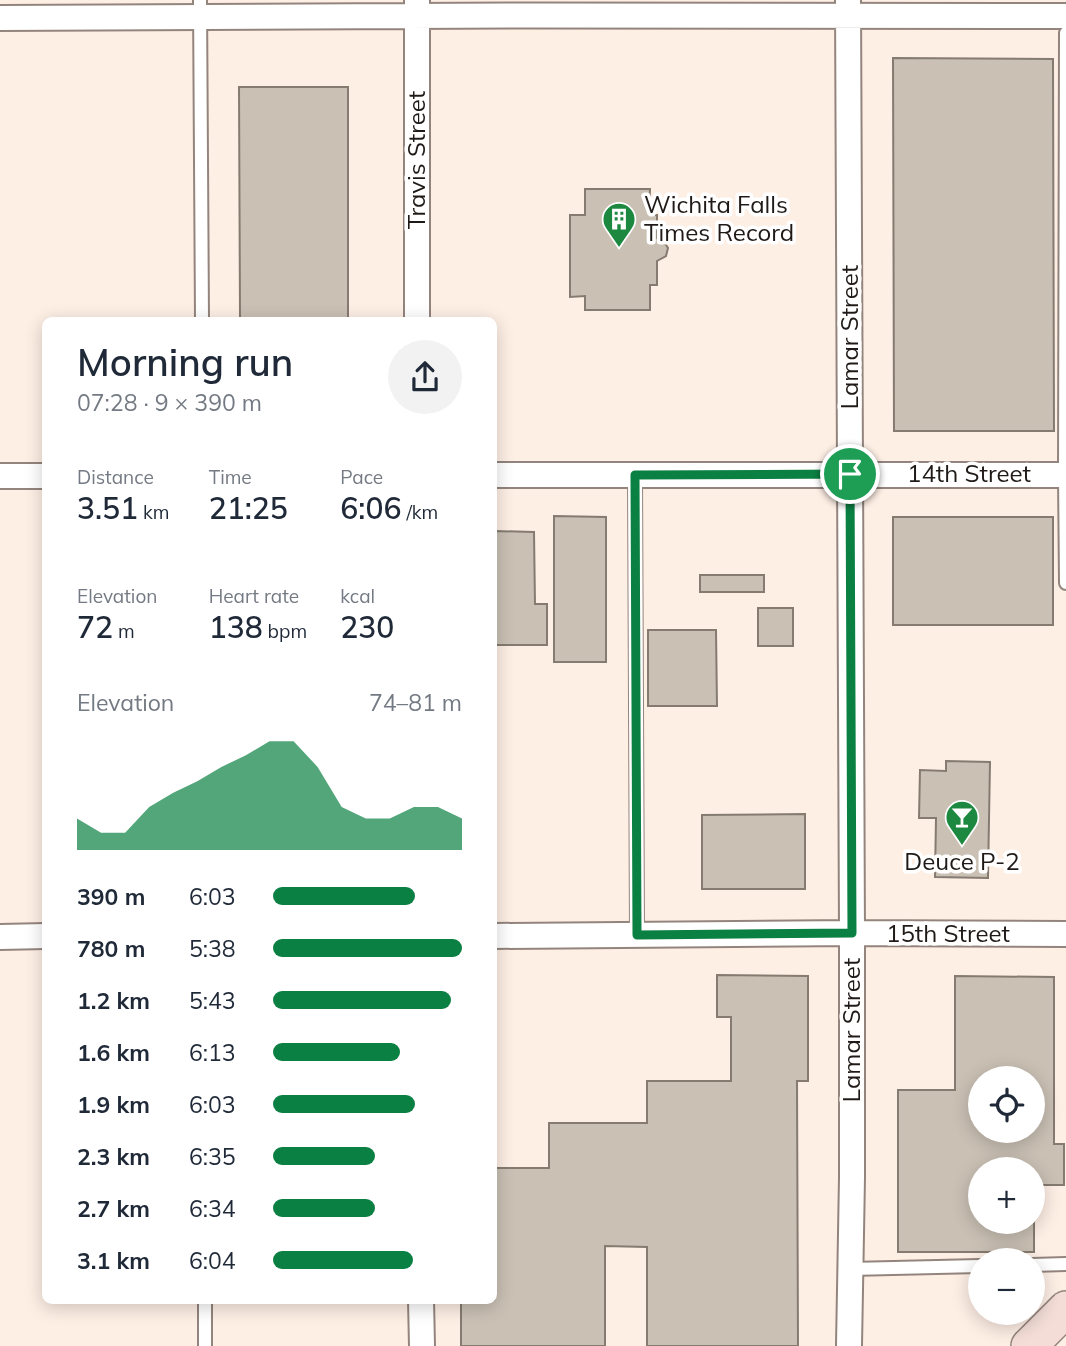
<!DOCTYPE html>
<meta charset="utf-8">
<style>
:root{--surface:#fff;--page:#f2f2f3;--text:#1f2937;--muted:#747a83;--accent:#0b8043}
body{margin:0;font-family:Mulish,sans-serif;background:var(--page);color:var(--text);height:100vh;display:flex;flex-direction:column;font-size:26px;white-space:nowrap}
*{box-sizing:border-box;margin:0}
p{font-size:23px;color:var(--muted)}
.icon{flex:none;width:38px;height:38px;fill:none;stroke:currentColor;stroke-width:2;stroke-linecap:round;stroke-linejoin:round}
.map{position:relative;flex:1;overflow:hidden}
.side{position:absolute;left:42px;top:317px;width:455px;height:987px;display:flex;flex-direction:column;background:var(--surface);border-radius:10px;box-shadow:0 4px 18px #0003}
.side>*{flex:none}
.fabs{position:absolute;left:968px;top:1066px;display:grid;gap:14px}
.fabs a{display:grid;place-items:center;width:77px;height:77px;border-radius:50%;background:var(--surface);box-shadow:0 4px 18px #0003;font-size:35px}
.pin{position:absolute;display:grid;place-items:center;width:60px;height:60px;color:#fff;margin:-30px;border:4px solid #fff;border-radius:50%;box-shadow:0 2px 7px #0007}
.round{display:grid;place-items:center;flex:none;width:74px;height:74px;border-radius:37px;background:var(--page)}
.summary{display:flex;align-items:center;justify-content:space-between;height:119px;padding:0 35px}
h1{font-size:38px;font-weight:600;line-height:52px}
.figures{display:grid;grid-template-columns:repeat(3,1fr);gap:10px;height:119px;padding:7px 35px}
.figures div{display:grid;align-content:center}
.figures b{font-size:30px;font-weight:600}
.figures small{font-size:19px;font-weight:400}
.figures p{font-size:19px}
.chart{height:196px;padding:14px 35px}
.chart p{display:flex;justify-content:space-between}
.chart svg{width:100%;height:126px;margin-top:7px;fill:var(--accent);opacity:.7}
ul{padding:0 35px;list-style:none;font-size:23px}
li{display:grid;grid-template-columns:112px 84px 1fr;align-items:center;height:52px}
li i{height:18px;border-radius:9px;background:var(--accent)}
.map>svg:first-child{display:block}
</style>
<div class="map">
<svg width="1066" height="1346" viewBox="0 0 1066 1346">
<rect width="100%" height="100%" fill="#feefe5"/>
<path fill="#cac0b4" stroke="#857b70" stroke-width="2" fill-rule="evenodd" d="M 893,58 L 1053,59 L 1054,431 L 894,431 Z
M 239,87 L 348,87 L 348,318 L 240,318 Z
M 585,189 L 650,189 L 649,215 L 657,215 L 657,238 L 663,240 L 668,248 L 666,256 L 657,261 L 657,285 L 650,285 L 650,310 L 585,310 L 585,296 L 570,297 L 570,215 L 585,215 Z
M 554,516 L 606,517 L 606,662 L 554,662 Z
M 893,517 L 1053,517 L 1053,625 L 893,625 Z
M 494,531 L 534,532 L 535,604 L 547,604 L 547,645 L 494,645 Z
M 700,575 L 764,575 L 764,592 L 700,592 Z
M 758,608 L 793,608 L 793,646 L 758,646 Z
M 648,630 L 716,630 L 717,706 L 648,706 Z
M 946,761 L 990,762 L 988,878 L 935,877 L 936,818 L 919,818 L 920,770 L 946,771 Z
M 805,814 L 805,889 L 702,889 L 702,815 Z
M 717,975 L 808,976 L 808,1081 L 797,1081 L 798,1346 L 647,1346 L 647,1247 L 605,1246 L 605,1346 L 461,1346 L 461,1300 L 494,1300 L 494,1168 L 549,1168 L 549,1123 L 647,1123 L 647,1081 L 731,1081 L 731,1017 L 717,1017 Z
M 955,976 L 1054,977 L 1054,1144 L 1064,1144 L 1064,1185 L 1034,1185 L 1034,1252 L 898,1252 L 898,1090 L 955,1090 ZM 980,1078 L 1032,1078 L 1032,1130 L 980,1130 ZM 980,1169 L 1032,1169 L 1032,1222 L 980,1222 Z"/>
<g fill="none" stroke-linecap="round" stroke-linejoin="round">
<defs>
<path id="service" d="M 200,0 L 202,320
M 1066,33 L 1065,475 L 1066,583
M 635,475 L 637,935
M 1032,1265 L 1066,1264
M 850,1269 L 980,1266
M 205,1300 L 205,1346"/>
<path id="minor" d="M 848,0 L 852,933 L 852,1177 L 849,1346
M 0,18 C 355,16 711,14 1066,16
M 417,320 L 417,1
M 494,475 L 1066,475
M 0,476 L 46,476
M 494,936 L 852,933 L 1066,934
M 0,937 L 46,936
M 421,1300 L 422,1346"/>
<path id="secondary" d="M 1029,1346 L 1066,1309"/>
</defs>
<use href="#service" stroke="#93857d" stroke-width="16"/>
<use href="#minor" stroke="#93857d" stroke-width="28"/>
<use href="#secondary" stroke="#93857d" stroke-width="38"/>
<use href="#service" stroke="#fff" stroke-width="12"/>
<use href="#minor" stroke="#fff" stroke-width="24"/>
<use href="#secondary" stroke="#f4ddd7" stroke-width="35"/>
</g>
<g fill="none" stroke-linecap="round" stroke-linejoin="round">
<defs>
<path id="route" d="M 850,474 L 852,933 L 637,935 L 635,475 Z"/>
</defs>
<use href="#route" stroke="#fff" stroke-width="14"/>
<use href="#route" stroke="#0b8043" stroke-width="9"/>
</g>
<defs>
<symbol id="building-pin" viewBox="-11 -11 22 30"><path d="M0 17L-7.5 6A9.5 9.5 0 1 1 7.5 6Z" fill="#1d883f" stroke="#fff"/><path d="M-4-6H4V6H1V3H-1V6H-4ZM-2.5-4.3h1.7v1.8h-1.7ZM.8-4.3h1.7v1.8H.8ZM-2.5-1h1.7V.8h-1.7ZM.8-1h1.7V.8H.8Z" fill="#fff"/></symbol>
<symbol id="bar-pin" viewBox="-11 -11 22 30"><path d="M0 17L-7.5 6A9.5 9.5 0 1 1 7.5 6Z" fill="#1d883f" stroke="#fff"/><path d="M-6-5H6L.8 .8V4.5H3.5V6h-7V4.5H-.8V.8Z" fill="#fff"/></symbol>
</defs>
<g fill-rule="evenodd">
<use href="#building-pin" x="600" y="200" width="38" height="52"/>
<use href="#bar-pin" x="943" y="798" width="38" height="52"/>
</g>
<g text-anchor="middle" stroke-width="7" stroke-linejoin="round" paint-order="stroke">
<g font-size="24" fill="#1f1a17" stroke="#fff">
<text transform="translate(417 160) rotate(-90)" y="8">Travis Street</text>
<text transform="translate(850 337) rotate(-90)" y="8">Lamar Street</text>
<text x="969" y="482">14th Street</text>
<text x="948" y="942">15th Street</text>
<text transform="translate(852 1030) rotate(-90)" y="8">Lamar Street</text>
</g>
<g font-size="24" fill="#1f1a17" stroke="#fff" text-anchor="start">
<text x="644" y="213">Wichita Falls<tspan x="644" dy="28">Times Record</tspan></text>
<text x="962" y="870" text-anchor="middle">Deuce P-2</text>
</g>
</g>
</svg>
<div class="fabs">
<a><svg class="icon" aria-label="locate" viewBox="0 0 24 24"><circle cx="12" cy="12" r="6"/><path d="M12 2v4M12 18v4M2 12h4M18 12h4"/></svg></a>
<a>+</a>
<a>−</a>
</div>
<div class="pin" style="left:850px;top:474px;background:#1e9e55"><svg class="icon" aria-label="arrive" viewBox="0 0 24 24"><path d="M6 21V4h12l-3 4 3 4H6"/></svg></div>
<section class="side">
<div class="summary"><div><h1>Morning run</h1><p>07:28 · 9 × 390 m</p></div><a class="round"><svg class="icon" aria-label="share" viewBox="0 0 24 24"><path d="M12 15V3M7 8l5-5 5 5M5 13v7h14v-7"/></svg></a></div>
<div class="figures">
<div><p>Distance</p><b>3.51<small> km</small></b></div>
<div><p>Time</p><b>21:25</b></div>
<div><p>Pace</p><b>6:06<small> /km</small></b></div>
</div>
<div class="figures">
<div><p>Elevation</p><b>72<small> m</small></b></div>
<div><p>Heart rate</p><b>138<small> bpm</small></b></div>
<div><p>kcal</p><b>230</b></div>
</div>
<div class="chart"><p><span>Elevation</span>74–81 m</p>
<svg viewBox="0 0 160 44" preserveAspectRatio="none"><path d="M0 44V33L10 38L20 38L30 29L40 24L50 20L60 15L70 11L80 6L90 6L100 15L110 29L120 33L130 33L140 29L150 29L160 33V44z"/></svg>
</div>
<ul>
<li><b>390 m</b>6:03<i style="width:75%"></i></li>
<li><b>780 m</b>5:38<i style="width:100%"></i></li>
<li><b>1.2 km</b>5:43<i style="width:94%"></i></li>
<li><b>1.6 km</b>6:13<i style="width:67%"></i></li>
<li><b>1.9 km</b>6:03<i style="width:75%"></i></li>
<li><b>2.3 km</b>6:35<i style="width:54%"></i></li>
<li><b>2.7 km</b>6:34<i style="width:54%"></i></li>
<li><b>3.1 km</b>6:04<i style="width:74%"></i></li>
</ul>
</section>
</div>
